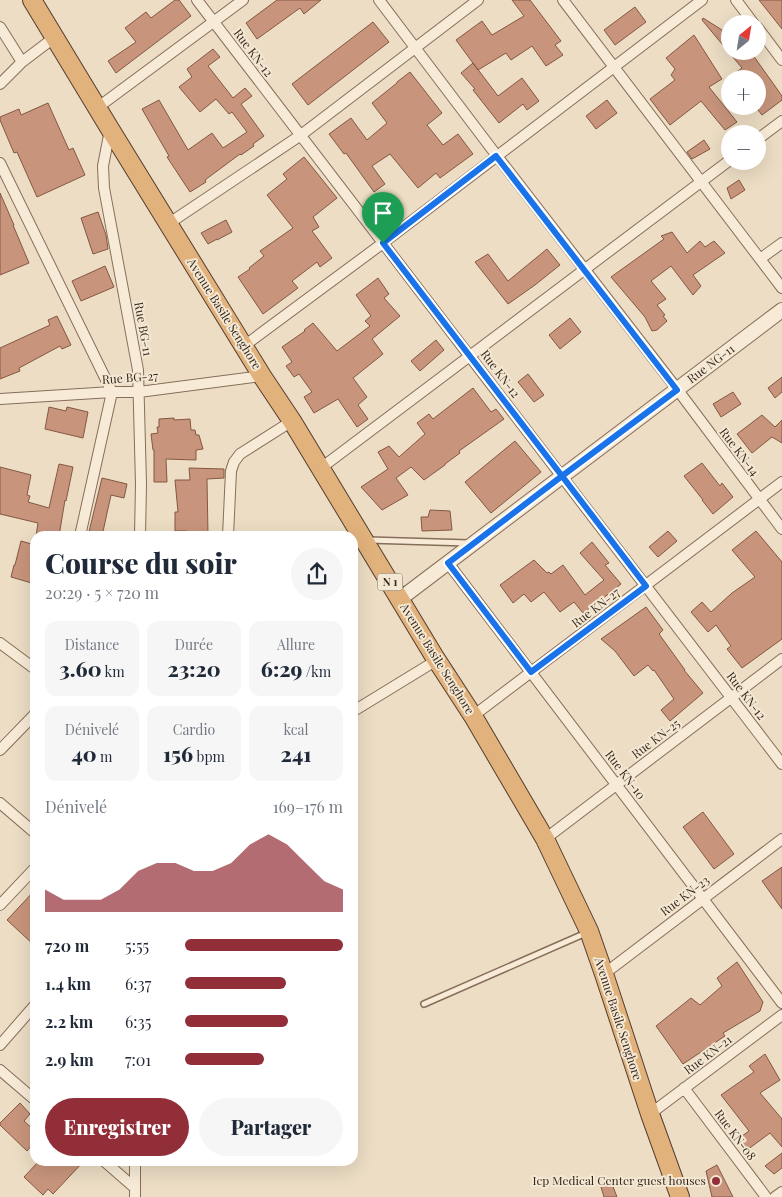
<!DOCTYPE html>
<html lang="fr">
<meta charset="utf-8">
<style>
:root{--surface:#fff;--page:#f6f6f7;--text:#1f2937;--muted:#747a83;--accent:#922e37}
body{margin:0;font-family:"Playfair Display",serif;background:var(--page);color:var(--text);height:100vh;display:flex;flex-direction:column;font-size:19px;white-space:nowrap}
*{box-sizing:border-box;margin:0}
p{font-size:16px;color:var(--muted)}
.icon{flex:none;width:28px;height:28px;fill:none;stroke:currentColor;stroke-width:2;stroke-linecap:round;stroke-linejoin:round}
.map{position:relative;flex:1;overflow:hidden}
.side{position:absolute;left:30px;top:531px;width:328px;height:635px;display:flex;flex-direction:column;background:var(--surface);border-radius:15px;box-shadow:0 5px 20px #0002}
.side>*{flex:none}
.needle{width:32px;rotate:30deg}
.tools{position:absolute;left:721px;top:15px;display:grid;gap:10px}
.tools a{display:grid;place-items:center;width:45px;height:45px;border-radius:50%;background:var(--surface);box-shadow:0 5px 20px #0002;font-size:25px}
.pin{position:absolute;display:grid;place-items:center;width:42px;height:42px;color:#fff;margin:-51px -21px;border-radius:50% 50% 50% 0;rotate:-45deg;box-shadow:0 0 5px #0007}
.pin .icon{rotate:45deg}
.round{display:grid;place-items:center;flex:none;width:52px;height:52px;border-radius:26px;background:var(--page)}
.summary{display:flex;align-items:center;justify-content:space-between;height:85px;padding:0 15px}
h1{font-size:28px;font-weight:800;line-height:38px}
.stats{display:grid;grid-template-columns:repeat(3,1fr);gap:8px;height:85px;padding:5px 15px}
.stats div{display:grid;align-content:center;border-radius:12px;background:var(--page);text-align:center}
.stats b{font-size:21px;font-weight:800}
.stats small{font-size:14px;font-weight:400}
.stats p{font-size:14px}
.chart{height:140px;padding:10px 15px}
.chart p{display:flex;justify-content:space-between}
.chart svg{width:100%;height:90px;margin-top:5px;fill:var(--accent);opacity:.7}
.button{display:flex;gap:10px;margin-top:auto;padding:10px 15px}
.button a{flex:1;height:58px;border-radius:30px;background:var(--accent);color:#fff;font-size:20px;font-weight:800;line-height:58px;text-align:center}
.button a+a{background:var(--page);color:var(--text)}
ul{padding:0 15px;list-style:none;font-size:16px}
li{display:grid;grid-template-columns:80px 60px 1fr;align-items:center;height:38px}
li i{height:12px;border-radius:6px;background:var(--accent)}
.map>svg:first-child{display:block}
</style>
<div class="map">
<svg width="782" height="1197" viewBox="0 0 782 1197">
<rect width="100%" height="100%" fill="#ecddc4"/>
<path fill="#c8957c" stroke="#845742" d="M 175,0 L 179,0 L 191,16 L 116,73 L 108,61 L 136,42 L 125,28 L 146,12 L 151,18 Z
M 277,0 L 321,0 L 304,14 L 300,8 L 257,39 L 246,23 Z
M 512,0 L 530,0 L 561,41 L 555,45 L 563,55 L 546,66 L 532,46 L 511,60 L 506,53 L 478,70 L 456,40 L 482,21 L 492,35 L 524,16 Z
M 759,0 L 782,0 L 782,29 Z
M 635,7 L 646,22 L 615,45 L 604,30 Z
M 703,18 L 730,35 L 730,51 L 748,51 L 755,58 L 782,96 L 782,100 L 762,115 L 758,110 L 758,79 L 727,79 L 742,68 L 702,20 Z
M 373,22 L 389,42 L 308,105 L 292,84 Z
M 694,35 L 722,79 L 709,87 L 737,122 L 725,130 L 701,101 L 670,125 L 650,99 L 675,80 L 671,75 L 675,69 L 666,58 Z
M 213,49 L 220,57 L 208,66 L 233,98 L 245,88 L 252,96 L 241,104 L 264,136 L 253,144 L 254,146 L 241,155 L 240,154 L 205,180 L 206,182 L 190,192 L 167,157 L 169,156 L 142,109 L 159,100 L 188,150 L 212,133 L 223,148 L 247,132 L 232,112 L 229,114 L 216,99 L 200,112 L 179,87 L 192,77 L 187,69 Z
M 473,63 L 498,96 L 522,78 L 539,101 L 527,110 L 523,104 L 499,123 L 473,90 L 475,89 L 461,73 Z
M 410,72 L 442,113 L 427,125 L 443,145 L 458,134 L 473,154 L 440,178 L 436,173 L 418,188 L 390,154 L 372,166 L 385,184 L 374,192 L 346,153 L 344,154 L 329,134 L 351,118 L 367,140 L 387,123 L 372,103 L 397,83 L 397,82 Z
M 607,100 L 617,113 L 596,129 L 586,116 Z
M 48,103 L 69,150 L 73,148 L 85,175 L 37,197 L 17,152 L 14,153 L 0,120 L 0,117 L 19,109 L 21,115 Z
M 704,140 L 710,149 L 692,159 L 687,152 Z
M 304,157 L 337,198 L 313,217 L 319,227 L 312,231 L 332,258 L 320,267 L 317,262 L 292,281 L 298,288 L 263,314 L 238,277 L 250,269 L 249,268 L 264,256 L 260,251 L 293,228 L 267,195 L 287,179 L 283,174 Z
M 739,180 L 745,190 L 731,199 L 727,188 Z
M 0,193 L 14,225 L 13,225 L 29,263 L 0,275 Z
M 98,212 L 106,235 L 108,249 L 93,254 L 81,218 Z
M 226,220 L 232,232 L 217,240 L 217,239 L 208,244 L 201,233 Z
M 672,232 L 687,253 L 700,241 L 705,247 L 714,241 L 725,253 L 693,275 L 701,286 L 693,295 L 671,266 L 651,281 L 666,299 L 657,305 L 665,315 L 663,316 L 667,321 L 657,330 L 652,331 L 645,317 L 611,277 L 664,239 L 661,236 Z
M 547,249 L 560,265 L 535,285 L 508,304 L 475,262 L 488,254 L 508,281 Z
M 105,266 L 114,287 L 81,301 L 72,281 Z
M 378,278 L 389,294 L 384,298 L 400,316 L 372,339 L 383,354 L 353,378 L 367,397 L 358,405 L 368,419 L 357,427 L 338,399 L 314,413 L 304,397 L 312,392 L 299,374 L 294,377 L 286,366 L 292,362 L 282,347 L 305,331 L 304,330 L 313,323 L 337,351 L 370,326 L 365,321 L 371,316 L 356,295 Z
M 57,316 L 71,345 L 62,349 L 60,346 L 19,368 L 20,371 L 0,379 L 0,348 L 50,325 L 48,320 Z
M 570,318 L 581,332 L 560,349 L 549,335 Z
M 436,340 L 444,350 L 420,371 L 411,361 Z
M 528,374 L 544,395 L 534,402 L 518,382 Z
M 782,377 L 782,392 L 775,398 L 768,388 Z
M 473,388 L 491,412 L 496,409 L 504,419 L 459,451 L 460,453 L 445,464 L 445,465 L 424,480 L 411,467 L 396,478 L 408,495 L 382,510 L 361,487 L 388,469 L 378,452 L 389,446 L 399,457 L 425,434 L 417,423 L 429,414 L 433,419 Z
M 733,392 L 741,404 L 721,417 L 713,404 Z
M 49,407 L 66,411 L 67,407 L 88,412 L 83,438 L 45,429 Z
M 762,415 L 775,427 L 782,420 L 782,443 L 772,437 L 752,453 L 737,434 Z
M 174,418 L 174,420 L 190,419 L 191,430 L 195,430 L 196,435 L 199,435 L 203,449 L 196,450 L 196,460 L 166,459 L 167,482 L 154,482 L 154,450 L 153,450 L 151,434 L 158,433 L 157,427 L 159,427 L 159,419 Z
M 515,441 L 541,472 L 491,513 L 465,482 Z
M 702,463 L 720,486 L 722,483 L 733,497 L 713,514 L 702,500 L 703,500 L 684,476 Z
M 59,464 L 73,467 L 66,501 L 65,500 L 59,536 L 36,536 L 38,523 L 0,514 L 0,467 L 31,475 L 27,495 L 30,496 L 28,502 L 49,508 Z
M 189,468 L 224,469 L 224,478 L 207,479 L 208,535 L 187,535 L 187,531 L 175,531 L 175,512 L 178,512 L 175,480 L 190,480 Z
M 102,478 L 127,484 L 124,498 L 111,495 L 102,536 L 88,536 Z
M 430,510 L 450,511 L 452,530 L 422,531 L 421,517 L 428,517 Z
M 668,531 L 677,541 L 658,557 L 649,547 Z
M 756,531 L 782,562 L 782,639 L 742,668 L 727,649 L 731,646 L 716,625 L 708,632 L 691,612 L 702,602 L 711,612 L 732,593 L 755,577 L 732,550 Z
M 21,541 L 35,545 L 35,584 L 11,577 L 14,565 L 15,565 Z
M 592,542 L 609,563 L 605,565 L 621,584 L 597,603 L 583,613 L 574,602 L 560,612 L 544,592 L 531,602 L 524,594 L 513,603 L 500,585 L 534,560 L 547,573 L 549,572 L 551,574 L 563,565 L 585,595 L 604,580 L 580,553 Z
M 646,607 L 663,630 L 659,634 L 685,670 L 684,670 L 703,693 L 670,721 L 661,710 L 674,699 L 654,670 L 653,671 L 648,665 L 634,676 L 615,651 L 601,639 Z
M 703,812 L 734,854 L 714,869 L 683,827 Z
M 782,867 L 782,909 L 762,881 Z
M 35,890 L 35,946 L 7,920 Z
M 737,962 L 763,1002 L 760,1011 L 723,1033 L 725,1036 L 683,1064 L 656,1026 L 691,998 L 700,1005 L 722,986 L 717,978 Z
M 765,1054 L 780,1080 L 760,1093 L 782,1119 L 782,1147 L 770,1133 L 747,1150 L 738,1139 L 749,1131 L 721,1095 L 754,1072 L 749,1066 Z
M 20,1103 L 30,1114 L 24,1121 L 35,1131 L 35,1141 L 27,1151 L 0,1125 L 0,1123 Z
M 782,1153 L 782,1168 L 774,1174 L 765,1166 Z
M 39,1161 L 84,1161 L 53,1194 L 48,1189 L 43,1195 L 24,1177 Z
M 717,1165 L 733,1197 L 712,1197 L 706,1171 Z
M 612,1184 L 617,1197 L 604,1197 L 601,1187 Z"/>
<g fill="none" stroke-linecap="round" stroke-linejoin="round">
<defs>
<path id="service" d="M 368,540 L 469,543
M 424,1004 L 586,933"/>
<path id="minor" d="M 197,0 L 782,764
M 379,0 L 497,156 L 677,389 L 782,529
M 563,0 L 782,288
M 736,0 L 754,24
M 0,27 L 22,62
M 758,28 L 782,60
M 0,84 L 22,62 L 55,37
M 97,108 L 243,0
M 110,130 L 103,166 L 104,188 L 138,370 L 141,484 L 140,536
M 758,139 L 782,121
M 0,163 L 112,392 L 80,536
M 168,224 L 301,135 L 478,0
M 760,259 L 782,243
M 244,346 L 383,243 L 702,0
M 0,399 L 112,392 L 139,392 L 262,376
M 321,468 L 730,160
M 228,536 L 231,471 L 234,462 L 240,454 L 292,421
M 448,563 L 782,1003
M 0,643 L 35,669
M 352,712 L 437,660
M 473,716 L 782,482
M 0,750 L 35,714
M 0,803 L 35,833
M 545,839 L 782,659
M 0,905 L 35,868
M 604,974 L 782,839
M 0,1045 L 35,1005
M 0,1070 L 35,1100
M 684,1088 L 766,1197
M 650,1114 L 782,1015
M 104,1161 L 135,1188
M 135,1197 L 135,1161
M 775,1197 L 782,1192"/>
<path id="tertiary" d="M 400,599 L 782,310"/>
<path id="trunk" d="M 32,0 L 110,129 L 262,376 L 292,421 L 434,656 L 473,716 L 545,839 L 589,931 L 604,974 L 650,1114 L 680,1197"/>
</defs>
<use href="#service" stroke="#866e5b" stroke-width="8"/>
<use href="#minor" stroke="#866e5b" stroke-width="12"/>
<use href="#tertiary" stroke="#866e5b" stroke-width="16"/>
<use href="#trunk" stroke="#543d2f" stroke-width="20"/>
<use href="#service" stroke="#f7ebd7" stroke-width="5"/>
<use href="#minor" stroke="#f7ebd7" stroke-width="10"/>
<use href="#tertiary" stroke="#f7ebd7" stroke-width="14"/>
<use href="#trunk" stroke="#e2b27c" stroke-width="18"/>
</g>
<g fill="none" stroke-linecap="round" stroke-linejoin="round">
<defs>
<path id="route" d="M 383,243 L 562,476 L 448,563 L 531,672 L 646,586 L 562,476 L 677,390 L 496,156 L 383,243"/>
</defs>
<use href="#route" stroke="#fff" stroke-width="10"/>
<use href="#route" stroke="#1a73e8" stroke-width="6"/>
</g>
<circle fill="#922e37" stroke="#f4e8d3" stroke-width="2" cx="716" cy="1181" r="5"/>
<g text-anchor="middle" stroke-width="4" stroke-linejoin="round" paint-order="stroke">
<rect fill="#f4e8d3" stroke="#6f6255" stroke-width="1" x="377.5" y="573.5" width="25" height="17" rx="4"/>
<g font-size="11" font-weight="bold" fill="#36281f">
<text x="390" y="586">N 1</text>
</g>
<g font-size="12" fill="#36281f" stroke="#f4e8d3">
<text transform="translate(253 53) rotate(53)" y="4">Rue KN-12</text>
<text transform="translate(224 314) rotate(58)" y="4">Avenue Basile Senghore</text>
<text transform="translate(143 329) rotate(80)" y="4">Rue BG-11</text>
<text transform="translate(711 364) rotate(-37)" y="4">Rue NG-11</text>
<text transform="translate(500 374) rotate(53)" y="4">Rue KN-12</text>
<text transform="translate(130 378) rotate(-4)" y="4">Rue BG-27</text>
<text transform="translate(739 452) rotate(53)" y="4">Rue KN-14</text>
<text transform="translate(596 608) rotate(-37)" y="4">Rue KN-27</text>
<text transform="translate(437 659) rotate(58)" y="4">Avenue Basile Senghore</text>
<text transform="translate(746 696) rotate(53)" y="4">Rue KN-12</text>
<text transform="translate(656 739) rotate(-37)" y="4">Rue KN-25</text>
<text transform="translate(625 775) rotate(53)" y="4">Rue KN-10</text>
<text transform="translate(685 896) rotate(-37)" y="4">Rue KN-23</text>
<text transform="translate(618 1019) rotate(72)" y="4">Avenue Basile Senghore</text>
<text transform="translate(708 1055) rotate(-37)" y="4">Rue KN-21</text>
<text transform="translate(735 1135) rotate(53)" y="4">Rue KN-08</text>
</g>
<g font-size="12" fill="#36281f" stroke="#f4e8d3" text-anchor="end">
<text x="706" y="1185">Icp Medical Center guest houses</text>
</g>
</g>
</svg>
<div class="tools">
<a><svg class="needle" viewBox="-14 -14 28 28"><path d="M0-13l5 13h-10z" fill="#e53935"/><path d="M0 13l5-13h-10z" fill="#747a83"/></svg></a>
<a>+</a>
<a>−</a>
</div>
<div class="pin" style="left:383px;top:243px;background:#1e9e55"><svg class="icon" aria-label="arrive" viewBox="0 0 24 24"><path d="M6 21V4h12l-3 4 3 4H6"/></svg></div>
<section class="side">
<div class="summary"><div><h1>Course du soir</h1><p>20:29 · 5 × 720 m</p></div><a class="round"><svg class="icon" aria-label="share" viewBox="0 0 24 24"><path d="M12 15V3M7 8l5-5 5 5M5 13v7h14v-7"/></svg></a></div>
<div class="stats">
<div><p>Distance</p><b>3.60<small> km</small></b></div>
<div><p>Durée</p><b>23:20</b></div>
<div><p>Allure</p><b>6:29<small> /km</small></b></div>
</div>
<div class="stats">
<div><p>Dénivelé</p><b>40<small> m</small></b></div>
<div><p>Cardio</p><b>156<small> bpm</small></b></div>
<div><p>kcal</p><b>241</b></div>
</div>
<div class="chart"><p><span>Dénivelé</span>169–176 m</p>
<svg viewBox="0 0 160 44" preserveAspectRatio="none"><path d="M0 44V33L10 38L20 38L30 38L40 33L50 24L60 20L70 20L80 24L90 24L100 20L110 11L120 6L130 11L140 20L150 29L160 33V44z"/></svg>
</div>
<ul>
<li><b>720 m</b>5:55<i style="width:100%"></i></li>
<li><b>1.4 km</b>6:37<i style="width:64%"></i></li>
<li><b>2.2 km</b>6:35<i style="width:65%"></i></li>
<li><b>2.9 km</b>7:01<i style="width:50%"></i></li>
</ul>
<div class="button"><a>Enregistrer</a><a>Partager</a></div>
</section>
</div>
